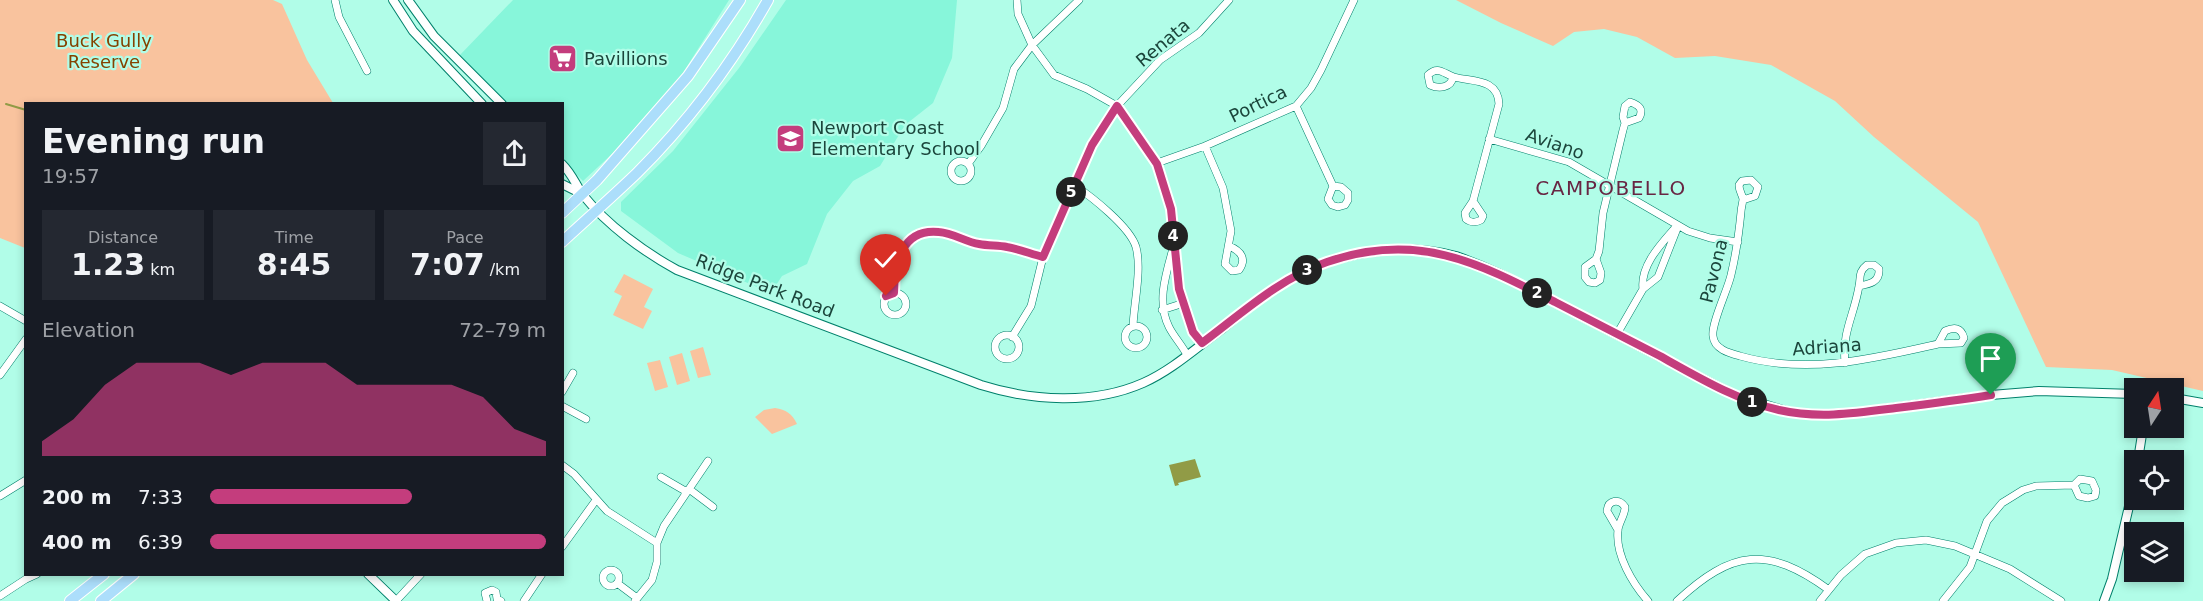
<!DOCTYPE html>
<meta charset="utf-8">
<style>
:root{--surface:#171b24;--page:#242831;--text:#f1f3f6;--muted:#9ea1a6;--accent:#c43d7d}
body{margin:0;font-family:"DejaVu Sans",sans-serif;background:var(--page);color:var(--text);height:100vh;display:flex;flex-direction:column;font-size:22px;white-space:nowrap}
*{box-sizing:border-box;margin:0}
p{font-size:20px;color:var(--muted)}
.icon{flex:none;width:33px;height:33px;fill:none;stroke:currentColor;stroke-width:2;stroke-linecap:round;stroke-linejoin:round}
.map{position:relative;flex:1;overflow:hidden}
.side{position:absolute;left:24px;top:102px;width:540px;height:474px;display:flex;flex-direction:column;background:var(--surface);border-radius:0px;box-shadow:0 3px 9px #0003}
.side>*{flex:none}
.needle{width:39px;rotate:12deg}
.tools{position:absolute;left:2124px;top:378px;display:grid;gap:12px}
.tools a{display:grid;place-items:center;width:60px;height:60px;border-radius:0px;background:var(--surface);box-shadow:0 3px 9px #0003;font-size:30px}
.pin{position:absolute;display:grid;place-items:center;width:51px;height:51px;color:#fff;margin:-62px -26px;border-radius:50% 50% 50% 0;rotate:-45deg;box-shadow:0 0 6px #0007}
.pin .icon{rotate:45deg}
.km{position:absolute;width:30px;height:30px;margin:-15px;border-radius:50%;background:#222;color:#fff;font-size:16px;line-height:30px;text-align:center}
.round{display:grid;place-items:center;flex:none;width:63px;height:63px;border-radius:0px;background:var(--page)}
.head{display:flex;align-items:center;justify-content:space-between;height:102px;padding:0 18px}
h1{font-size:33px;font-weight:700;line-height:45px}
.stats{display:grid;grid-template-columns:repeat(3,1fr);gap:9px;height:102px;padding:6px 18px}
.stats div{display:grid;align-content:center;border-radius:0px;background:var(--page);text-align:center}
.stats b{font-size:30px;font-weight:700}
.stats small{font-size:16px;font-weight:400}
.stats p{font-size:16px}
.chart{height:168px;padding:12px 18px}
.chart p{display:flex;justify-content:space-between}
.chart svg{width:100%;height:108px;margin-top:6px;fill:var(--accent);opacity:.7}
ul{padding:0 18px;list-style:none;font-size:20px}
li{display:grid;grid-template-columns:96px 72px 1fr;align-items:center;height:45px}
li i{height:15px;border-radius:8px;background:var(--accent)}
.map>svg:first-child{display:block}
</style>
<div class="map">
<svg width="2203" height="601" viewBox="0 0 2203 601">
<rect width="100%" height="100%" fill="#b1fde8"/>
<path fill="#87f6da" d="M 513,0 L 729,0 L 660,109 L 583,181 L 563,161 L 562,104 L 506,103 L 459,56 Z
M 786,0 L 957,0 L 952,58 L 933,103 L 905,125 L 880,166 L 853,181 L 827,214 L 807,264 L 782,276 L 771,293 L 678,253 L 621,211 L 621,202 L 673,151 L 739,68 Z"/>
<path fill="#f9c39e" d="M 0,0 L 273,0 L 282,4 L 307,60 L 333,103 L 26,104 L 25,248 L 0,238 Z
M 1456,0 L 2203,0 L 2203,391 L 2112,370 L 2046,367 L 1978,222 L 1874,137 L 1835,101 L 1771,65 L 1715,56 L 1675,58 L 1637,37 L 1604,29 L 1574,32 L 1553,46 L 1501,23 Z
M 624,274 L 653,289 L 644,307 L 652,311 L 643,329 L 613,315 L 622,296 L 614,292 Z
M 703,347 L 711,375 L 698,378 L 690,351 Z
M 682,353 L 690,381 L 677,385 L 669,357 Z
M 660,360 L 668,387 L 655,391 L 647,363 Z
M 775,408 C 786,410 792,413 797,424 L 772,434 L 755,417 L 764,410 Z"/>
<path fill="#919b46" d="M 1195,459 L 1201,477 L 1178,483 L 1179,485 L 1175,486 L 1169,465 Z"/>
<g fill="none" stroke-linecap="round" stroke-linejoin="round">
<path stroke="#919b46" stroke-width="2" d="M 6,104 L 26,110"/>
<defs>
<path id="minor" d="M 335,0 L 339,17 L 367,71
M 1017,0 L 1018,14 L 1032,45 L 1054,75 L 1087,89 L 1117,106 L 1157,163 L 1171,209 L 1179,289 L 1193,332 L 1202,343
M 1453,77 C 1451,88 1439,89 1430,85 L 1428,75 C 1438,65 1444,74 1454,77 C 1472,82 1498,78 1499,104 L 1473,201 L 1465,213 L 1466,219 C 1471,223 1475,223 1481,220 L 1483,216 L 1473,201
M 1296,106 L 1333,186 L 1341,187 L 1348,193 L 1348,200 L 1345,205 L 1338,207 L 1332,205 L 1328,199 L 1333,186
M 1489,139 L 1569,162 L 1688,231 L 1710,238 L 1738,242
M 1205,146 L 1223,188 L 1231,231 L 1225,264 L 1232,271 L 1239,270 C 1247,259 1241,251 1229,246
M951 171a10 10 0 1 1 20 0a10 10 0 1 1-20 0Z
M 1157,163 L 1205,146 L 1296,106 L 1311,88 L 1321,70 L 1354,0
M 968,164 L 981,146 L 1003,108 L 1014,69 L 1032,45 L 1079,0
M 1074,185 C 1092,197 1130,227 1136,247 C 1142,269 1134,303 1133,326
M 1743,200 L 1755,196 L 1758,187 L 1751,180 L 1742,181 L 1739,185 C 1739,191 1742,194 1743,199 C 1743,202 1741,208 1741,212 C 1739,233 1736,254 1731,275 C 1728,289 1711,324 1713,336 C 1714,349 1729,353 1740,356 C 1807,375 1872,359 1938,344 L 1945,331 C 1954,327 1961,327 1964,338 L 1961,343 L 1938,344
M 1172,252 C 1165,277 1157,303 1169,327 C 1174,337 1182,345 1187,355
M 1596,259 L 1601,273 L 1600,280 L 1595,283 L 1589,282 L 1585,277 L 1585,267 L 1596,259 L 1599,251 L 1603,213 L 1623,130 L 1625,123 L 1639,118 C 1644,109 1639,105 1630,102 L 1625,106 L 1623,117 L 1625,123
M 1643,289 C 1640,266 1660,245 1675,228
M884 304a11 11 0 1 1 22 0a11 11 0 1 1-22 0Z
M 894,293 C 894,263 902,228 939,232 C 953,233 966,242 979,244 C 988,246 998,245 1007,247 C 1019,249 1031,254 1043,257
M 0,306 L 26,321
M 1162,310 L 1184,303
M1125 337a11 11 0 1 1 22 0a11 11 0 1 1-22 0Z
M 1617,334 L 1643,289 L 1658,277 L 1678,226
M995 347a12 12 0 1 1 24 0a12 12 0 1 1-24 0Z
M 1012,337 L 1031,306 L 1043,257 L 1092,145 L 1117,106 L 1160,60 L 1199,33 L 1229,0
M 1845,363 C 1842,331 1854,316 1859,286 C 1861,277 1858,272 1867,265 L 1874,265 L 1879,269 C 1880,282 1870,284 1859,286
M 0,375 L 26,339
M 562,392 L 573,373
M 562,406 L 586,419
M 562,465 L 574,474 L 607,511 L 657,543
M 661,477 L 687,492
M 689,489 L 713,507
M 0,496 L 26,480
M 1618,530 L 1607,511 C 1608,500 1619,498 1625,507 C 1625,515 1619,522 1618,530 C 1615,555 1633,584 1648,601
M 562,547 L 596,500
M603 578a8 8 0 1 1 16 0a8 8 0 1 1-16 0Z
M 617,583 L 637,598
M 0,596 L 26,579 L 37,574
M 396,601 L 421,574
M 487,601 L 485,593 L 492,590 L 496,592 L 497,599 L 501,601
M 524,601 L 542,574
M 635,601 L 652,580 L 657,562 L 657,543 L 664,526 L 708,461
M 1677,601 C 1732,550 1767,545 1829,590
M 1820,601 L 1841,575 L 1865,554 L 1896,543 L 1926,540 L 1955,546 L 2010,569 L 2061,601
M 1943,601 L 1970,567 L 1987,521 L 2002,503 L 2023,490 L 2036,486 L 2074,485 L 2080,479 L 2092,481 L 2096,490 L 2095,496 L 2088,498 L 2079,496 L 2074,485"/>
<path id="tertiary" d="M 393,0 L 413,31 L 482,104
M 408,0 L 434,36 L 502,104
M 562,164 C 573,175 575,184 583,195 C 607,225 644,252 677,270 L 981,385 C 1032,401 1093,405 1143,383 C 1172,370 1196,348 1222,329 C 1242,313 1262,296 1284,283 C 1334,252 1399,241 1456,256 C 1470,261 1485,267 1498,273 L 1734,395 L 1789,412 L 1812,415 L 1847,414 L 1991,395 L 2039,391 L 2134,394
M 562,184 L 582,194
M 2174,398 L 2203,403
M 2138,460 L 2143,428
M 368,574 L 396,601
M 2104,601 L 2112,579 L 2134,485"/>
<path id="primary" d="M 562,213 L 597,180 L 688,76 L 740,0
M 562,242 C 587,219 613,196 637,173 C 688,122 733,62 768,0
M 70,601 L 104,574
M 101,601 L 134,574"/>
</defs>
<use href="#minor" stroke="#01806b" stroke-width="8"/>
<use href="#tertiary" stroke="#01806b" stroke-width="10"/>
<use href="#primary" stroke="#fff" stroke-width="12"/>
<use href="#minor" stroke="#fff" stroke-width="7"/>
<use href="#tertiary" stroke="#fff" stroke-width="8"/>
<use href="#primary" stroke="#acdefb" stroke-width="10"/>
</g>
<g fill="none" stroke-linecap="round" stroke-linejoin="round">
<defs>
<path id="route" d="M 886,296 L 894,293 C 894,263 902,228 939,232 C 953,233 966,242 979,244 C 989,246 998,245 1007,247 C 1019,249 1031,254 1043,257 L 1092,145 L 1117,106 L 1157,164 L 1171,209 L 1179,289 L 1193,332 L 1202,343 C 1241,314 1280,278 1327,262 C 1417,231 1477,262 1555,302 C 1590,320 1625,338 1660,356 C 1698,377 1736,400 1779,410 C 1819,419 1857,413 1896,408 C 1928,404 1959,400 1991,395"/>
</defs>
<use href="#route" stroke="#fff" stroke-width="12"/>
<use href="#route" stroke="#c43d7d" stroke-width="8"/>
</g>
<defs>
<symbol id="supermarket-square" viewBox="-11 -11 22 22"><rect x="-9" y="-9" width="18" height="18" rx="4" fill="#c43d7d" stroke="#b1fde8"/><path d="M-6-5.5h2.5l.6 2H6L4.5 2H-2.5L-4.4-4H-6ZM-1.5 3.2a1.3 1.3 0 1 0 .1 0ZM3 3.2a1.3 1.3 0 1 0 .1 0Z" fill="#fff"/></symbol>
<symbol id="school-square" viewBox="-11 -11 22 22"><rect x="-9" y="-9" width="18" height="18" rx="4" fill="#c43d7d" stroke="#b1fde8"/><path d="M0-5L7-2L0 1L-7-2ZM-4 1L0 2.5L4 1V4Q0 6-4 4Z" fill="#fff"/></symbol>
</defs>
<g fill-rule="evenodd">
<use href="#supermarket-square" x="546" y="42" width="33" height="33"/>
<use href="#school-square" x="774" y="122" width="33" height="33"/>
</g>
<g text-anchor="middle" stroke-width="4.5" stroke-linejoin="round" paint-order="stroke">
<g font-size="18" fill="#854200" stroke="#b1fde8">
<text x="104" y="47">Buck Gully<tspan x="104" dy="21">Reserve</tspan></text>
</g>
<g font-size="18" fill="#1b453b" stroke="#b1fde8">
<text transform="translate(1163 43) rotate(-40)" y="6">Renata</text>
<text transform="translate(1258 104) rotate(-26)" y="6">Portica</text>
<text transform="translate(1555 144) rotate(19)" y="6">Aviano</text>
<text transform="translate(1714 271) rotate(-76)" y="6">Pavona</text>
<text transform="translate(765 286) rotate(21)" y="6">Ridge Park Road</text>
<text transform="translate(1827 347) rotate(-4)" y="6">Adriana</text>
</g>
<g font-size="18" fill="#1b453b" stroke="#b1fde8" text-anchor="start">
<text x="584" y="65">Pavillions</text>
<text x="811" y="134">Newport Coast<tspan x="811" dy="21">Elementary School</tspan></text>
</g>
<g font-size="20" letter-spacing="1.5" fill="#682643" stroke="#b1fde8">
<text x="1611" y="195">CAMPOBELLO</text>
</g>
</g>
</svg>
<div class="tools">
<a><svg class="needle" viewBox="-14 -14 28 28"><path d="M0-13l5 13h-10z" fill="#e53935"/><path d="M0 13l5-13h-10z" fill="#9ea1a6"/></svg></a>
<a><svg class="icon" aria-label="locate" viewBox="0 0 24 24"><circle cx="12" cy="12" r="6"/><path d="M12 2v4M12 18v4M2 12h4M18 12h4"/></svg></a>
<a><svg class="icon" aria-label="layers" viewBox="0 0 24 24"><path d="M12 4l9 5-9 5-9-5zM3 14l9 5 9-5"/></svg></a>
</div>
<div class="pin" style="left:1991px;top:395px;background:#1e9e55"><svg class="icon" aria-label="arrive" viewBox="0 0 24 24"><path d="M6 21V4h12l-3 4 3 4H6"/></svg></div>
<div class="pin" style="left:886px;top:296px;background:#d93025"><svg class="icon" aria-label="check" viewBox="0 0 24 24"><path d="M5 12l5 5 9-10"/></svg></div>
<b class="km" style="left:1752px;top:402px">1</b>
<b class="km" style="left:1537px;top:293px">2</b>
<b class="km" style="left:1307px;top:270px">3</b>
<b class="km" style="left:1173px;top:236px">4</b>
<b class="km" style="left:1071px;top:192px">5</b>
<section class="side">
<div class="head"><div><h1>Evening run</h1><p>19:57</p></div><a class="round"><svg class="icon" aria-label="share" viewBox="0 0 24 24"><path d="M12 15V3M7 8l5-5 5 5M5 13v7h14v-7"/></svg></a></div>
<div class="stats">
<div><p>Distance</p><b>1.23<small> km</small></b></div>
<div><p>Time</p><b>8:45</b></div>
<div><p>Pace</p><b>7:07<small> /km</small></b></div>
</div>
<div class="chart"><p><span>Elevation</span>72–79 m</p>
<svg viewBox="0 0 160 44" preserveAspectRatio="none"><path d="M0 44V38L10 29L20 15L30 6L40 6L50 6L60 11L70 6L80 6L90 6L100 15L110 15L120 15L130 15L140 20L150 33L160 38V44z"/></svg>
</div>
<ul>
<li><b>200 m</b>7:33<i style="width:60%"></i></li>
<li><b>400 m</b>6:39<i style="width:100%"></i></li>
</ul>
</section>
</div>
